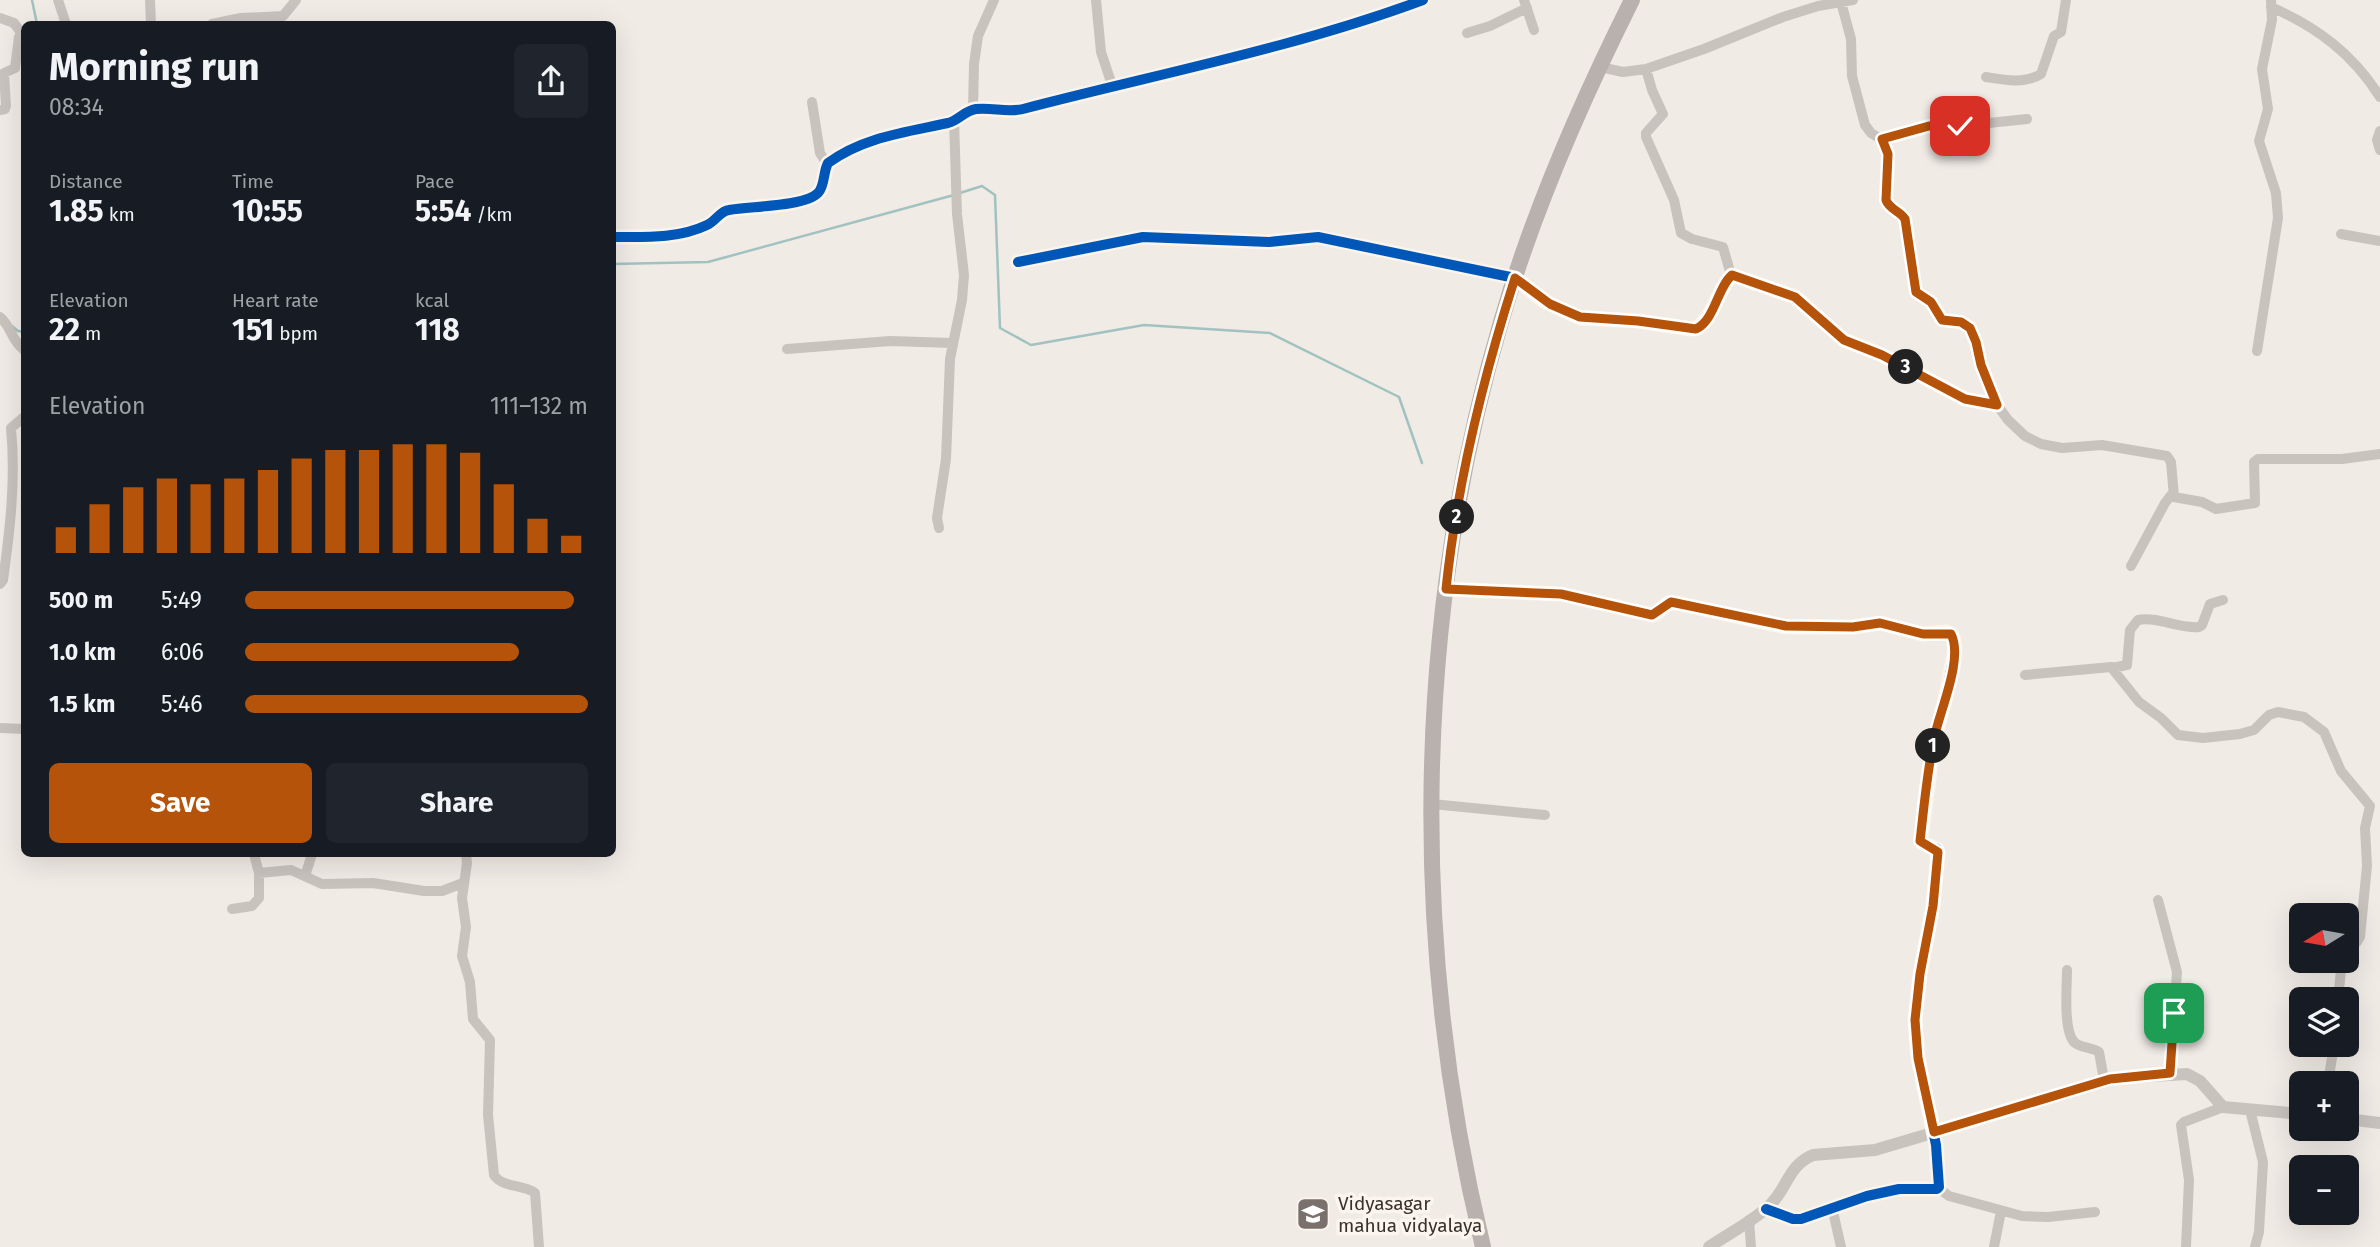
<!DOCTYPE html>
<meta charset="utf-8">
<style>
:root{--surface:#171b24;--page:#20242c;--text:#f1f3f6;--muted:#9ea1a6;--accent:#b45309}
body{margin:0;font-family:"Fira Sans",sans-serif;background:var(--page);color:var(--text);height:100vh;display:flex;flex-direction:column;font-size:26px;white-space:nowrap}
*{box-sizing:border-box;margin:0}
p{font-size:23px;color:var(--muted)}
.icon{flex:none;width:38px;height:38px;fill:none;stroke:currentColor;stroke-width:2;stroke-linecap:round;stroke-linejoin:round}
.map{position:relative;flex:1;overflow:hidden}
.side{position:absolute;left:21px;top:21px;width:595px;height:836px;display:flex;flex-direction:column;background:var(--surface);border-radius:10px;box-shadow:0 7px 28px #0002}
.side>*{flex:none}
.needle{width:46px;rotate:259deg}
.fabs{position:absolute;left:2289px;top:903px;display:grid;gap:14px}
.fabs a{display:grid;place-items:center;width:70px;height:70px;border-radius:10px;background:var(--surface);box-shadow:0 7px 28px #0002;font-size:35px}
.pin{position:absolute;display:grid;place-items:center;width:60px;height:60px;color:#fff;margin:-30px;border-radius:14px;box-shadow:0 4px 10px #0006}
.km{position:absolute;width:35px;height:35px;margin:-18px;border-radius:50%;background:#222;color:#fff;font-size:19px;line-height:35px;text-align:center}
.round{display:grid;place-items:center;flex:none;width:74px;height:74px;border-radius:10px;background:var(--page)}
.summary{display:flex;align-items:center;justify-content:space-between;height:119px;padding:0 28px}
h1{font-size:38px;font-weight:700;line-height:52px}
.stats{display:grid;grid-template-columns:repeat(3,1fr);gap:10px;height:119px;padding:7px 28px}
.stats div{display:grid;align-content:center}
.stats b{font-size:30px;font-weight:700}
.stats small{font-size:19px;font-weight:400}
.stats p{font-size:19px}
.chart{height:196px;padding:14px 28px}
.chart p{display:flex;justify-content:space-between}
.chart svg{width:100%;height:126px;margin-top:7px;stroke:var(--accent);stroke-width:6}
.primary-button{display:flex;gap:14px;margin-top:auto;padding:14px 28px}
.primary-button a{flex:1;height:80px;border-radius:10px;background:var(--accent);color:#fff;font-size:28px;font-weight:700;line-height:80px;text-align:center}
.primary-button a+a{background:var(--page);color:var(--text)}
ul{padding:0 28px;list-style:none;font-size:23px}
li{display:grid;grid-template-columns:112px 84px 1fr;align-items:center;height:52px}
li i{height:18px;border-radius:9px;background:var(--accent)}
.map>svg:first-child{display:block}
</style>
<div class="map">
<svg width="2380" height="1247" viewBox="0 0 2380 1247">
<rect width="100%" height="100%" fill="#f0ebe5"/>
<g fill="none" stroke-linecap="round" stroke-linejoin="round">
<path stroke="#a1c2c1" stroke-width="2.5" d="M 32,0 L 37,24
M 960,193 L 982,186 L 995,195 L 1000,328 L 1031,345 L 1144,325 L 1270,333 L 1399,397 L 1422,463
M 612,264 L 708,262 L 954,195
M 12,326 L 18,331 L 24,332"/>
<path stroke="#c9c3be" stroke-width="10" d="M 58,0 L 66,24
M 150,0 L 151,24
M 1096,0 L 1101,52 L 1113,88
M 1524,0 L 1534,30
M 1841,2 L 1851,39 L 1852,76 L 1865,125 L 1871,133 L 1884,141 L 1887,149 L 1886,200 C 1891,210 1903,211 1906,223 L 1915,292 L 1931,302 L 1942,320 L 1961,322 L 1970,328 L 1995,402 L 2008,420 L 2025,436 L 2041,444 L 2062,448 L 2102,445 L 2167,456 L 2171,462 L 2174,497 L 2202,502 L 2216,509 L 2255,503 L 2254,462 L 2258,459 L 2342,459 L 2380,454
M 2271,7 C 2317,27 2353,54 2380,97
M 0,18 L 14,23 L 22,34
M 212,24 L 241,18 L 283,16 L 296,0
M 1467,33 L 1490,26 L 1527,8
M 1600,67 L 1623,72 L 1646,69 L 1704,49 L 1783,17 L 1818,6 L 1853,0
M 1646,69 L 1652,90 L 1663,114 L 1646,133 L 1646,137 L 1674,200 L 1681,233 L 1692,239 L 1723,247 L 1731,275
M 1986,77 C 2004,80 2025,84 2041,74 L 2054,36 L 2061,32 L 2066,0
M 812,102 L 820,153 L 827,164
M 0,110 L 5,109 L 6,106 L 4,73 L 15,68 L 19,37 L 24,32
M 973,110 L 974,64 L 978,36 L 994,0
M 2380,131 L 2377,140 L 2380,150
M 1882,139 L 1929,126 L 1960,126 L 2027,119
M 2341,234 L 2380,241
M 612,237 C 644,237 678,239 707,225 C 716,221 720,211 729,210 C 749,206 804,207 818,193 C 825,186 823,172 828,163 C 863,137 907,132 948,123 C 959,120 964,111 976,109 C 992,107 1007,113 1023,109 C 1157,74 1294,48 1423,0
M 1018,262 L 1143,237 L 1269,242 L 1318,237 L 1515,278 L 1544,301 L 1580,318 L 1638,321 L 1691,329 C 1711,328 1718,287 1732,275 L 1795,297 L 1844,340 L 1882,355 L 1965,399 L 1997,405
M 0,317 C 12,327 10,339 24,350
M 787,349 L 890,341 L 953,343
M 2257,351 L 2278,218 L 2276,193 L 2259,141 L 2268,109 L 2262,69 L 2272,20 L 2271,0
M 939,528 L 937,518 L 946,459 L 950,359 L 962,300 L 964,275 L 957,214 L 954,120
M 2131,566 L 2165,503 L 2172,494
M 0,584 L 3,580 C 10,530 16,479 11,428 L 24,417
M 1446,589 L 1561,594 L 1652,615 L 1657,613 L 1668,603 L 1676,603 L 1785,627 L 1853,627 L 1880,623 L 1923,634 L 1947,632 L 1953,637 L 1955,650 L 1944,705 L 1934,740 L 1921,839 L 1922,843 L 1937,849 L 1938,853 L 1933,906 L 1920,974 L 1915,1020 L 1918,1058 L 1936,1145 L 1939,1187 L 1937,1189 L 1899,1189 L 1867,1196 L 1801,1219 L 1793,1219 L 1766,1209
M 2112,668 L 2127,665 L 2130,630 L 2138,620 C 2158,616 2178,629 2199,627 L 2202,625 L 2210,604 L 2223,600
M 2025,675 L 2111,667 L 2139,702 L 2161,718 L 2178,735 L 2203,738 L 2240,734 L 2254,730 L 2269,715 L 2278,712 L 2304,717 L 2324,732 L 2341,771 L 2370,806 L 2365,828 L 2367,866 L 2360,937 L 2357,942 L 2347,946
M 0,728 L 24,729
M 1432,804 L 1545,815
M 466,854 L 467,863 L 462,898 L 466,927 L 462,956 L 470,982 L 473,1019 L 490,1040 L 488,1115 L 494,1175 C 502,1188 523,1184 535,1193 L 539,1247
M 259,873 L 291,870 L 322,884 L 373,883 L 424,891 L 442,891 L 463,883
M 305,876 L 312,854
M 2158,900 L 2177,972 L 2170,1073
M 232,909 L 252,906 L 259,898 L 259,873 L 254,854
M 2067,970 C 2067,986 2063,1030 2074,1042 C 2079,1048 2092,1047 2099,1052 L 2104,1080
M 2338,999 L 2342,961
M 2328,1083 L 2334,1045
M 2250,1110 L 2263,1162 L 2259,1232 L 2255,1247
M 1938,1188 L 1949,1196 L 2022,1216 L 2048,1217 L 2095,1212
M 1832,1207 L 1841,1247
M 1749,1220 L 1751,1247
M 1994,1247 L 2001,1211
M 2186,1247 L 2189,1180 L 2181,1125 L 2184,1122 L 2223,1107"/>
<path stroke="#c9c3be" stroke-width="12" d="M 2347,1119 L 2380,1123
M 1709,1247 C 1728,1234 1750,1223 1768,1207 C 1788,1189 1787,1166 1813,1155 L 1875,1150 L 2117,1078 L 2187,1074 L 2200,1081 L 2223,1107 L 2301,1114"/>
<path stroke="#b8b1ad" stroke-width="16" d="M 1483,1247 C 1410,945 1413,621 1501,322 C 1533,211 1580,104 1632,0"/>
<defs>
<path id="cycleway" d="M 612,237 C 644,237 678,239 707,225 C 716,221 720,211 729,210 C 749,206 804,207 818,193 C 825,186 823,172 828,163 C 863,137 907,132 948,123 C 959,120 964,111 976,109 C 992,107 1007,113 1023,109 C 1157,74 1294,48 1423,0
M 1018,262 L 1143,237 L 1269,242 L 1318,237 L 1515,278 L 1544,301 L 1580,318 L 1638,321 L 1691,329 C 1711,328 1718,287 1732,275 L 1795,297 L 1844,340 L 1882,355 L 1965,399 L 1997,405
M 1446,589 L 1561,594 L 1652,615 L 1657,613 L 1668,603 L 1676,603 L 1785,627 L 1853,627 L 1880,623 L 1923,634 L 1947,632 L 1953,637 L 1955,650 L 1944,705 L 1934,740 L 1921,839 L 1922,843 L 1937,849 L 1938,853 L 1933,906 L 1920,974 L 1915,1020 L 1918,1058 L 1936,1145 L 1939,1187 L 1937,1189 L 1899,1189 L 1867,1196 L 1801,1219 L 1793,1219 L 1766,1209"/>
</defs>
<use href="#cycleway" stroke="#fbf5ee" stroke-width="15"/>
<use href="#cycleway" stroke="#0057b8" stroke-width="10"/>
</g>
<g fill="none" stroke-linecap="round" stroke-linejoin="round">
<defs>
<path id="route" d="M 1960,126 L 1929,126 L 1882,139 L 1888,154 L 1886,200 C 1889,209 1900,211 1905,219 L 1916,292 L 1931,302 L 1942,320 L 1961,322 L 1970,328 L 1976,342 L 1981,365 L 1997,405 L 1965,399 L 1882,355 L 1844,340 L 1795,297 L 1732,275 C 1717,288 1715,320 1696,329 L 1638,321 L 1580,317 L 1550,304 L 1515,278 C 1483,378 1457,484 1446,589 L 1561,594 L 1652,615 L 1671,602 L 1786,626 L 1853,627 L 1880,623 L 1923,634 L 1951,634 C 1964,659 1939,712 1934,739 C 1927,772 1924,807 1920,841 L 1938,852 L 1933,906 L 1920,974 L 1915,1020 L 1918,1058 L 1934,1132 L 2110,1079 L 2170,1073 L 2174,1013"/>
</defs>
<use href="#route" stroke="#fff" stroke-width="14"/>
<use href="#route" stroke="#b45309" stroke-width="9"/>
</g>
<defs>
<symbol id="university-square" viewBox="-11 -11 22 22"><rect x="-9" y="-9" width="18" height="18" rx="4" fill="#7a716c" stroke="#fbf5ee"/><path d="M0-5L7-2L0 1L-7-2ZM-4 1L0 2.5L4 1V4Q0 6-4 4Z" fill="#fff"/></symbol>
</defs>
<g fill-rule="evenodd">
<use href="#university-square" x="1294" y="1195" width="38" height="38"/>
</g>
<g text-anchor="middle" stroke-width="7" stroke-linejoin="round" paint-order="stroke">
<g font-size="19" fill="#3b302b" stroke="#fbf5ee" text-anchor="start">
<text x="1338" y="1210">Vidyasagar<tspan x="1338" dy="22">mahua vidyalaya</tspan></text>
</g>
</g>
</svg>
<div class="fabs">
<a><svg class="needle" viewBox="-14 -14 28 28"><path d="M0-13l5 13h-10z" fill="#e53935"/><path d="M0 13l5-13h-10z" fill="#9ea1a6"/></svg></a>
<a><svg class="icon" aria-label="layers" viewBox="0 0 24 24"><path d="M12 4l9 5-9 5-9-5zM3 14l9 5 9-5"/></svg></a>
<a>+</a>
<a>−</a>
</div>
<div class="pin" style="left:2174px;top:1013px;background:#1e9e55"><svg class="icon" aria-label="arrive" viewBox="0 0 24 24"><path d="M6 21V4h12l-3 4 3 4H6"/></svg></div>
<div class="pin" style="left:1960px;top:126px;background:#d93025"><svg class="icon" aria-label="check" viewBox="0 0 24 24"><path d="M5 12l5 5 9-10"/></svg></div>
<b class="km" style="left:1933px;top:746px">1</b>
<b class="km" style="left:1457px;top:517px">2</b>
<b class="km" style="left:1906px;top:367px">3</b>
<section class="side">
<div class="summary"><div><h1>Morning run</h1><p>08:34</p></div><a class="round"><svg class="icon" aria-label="share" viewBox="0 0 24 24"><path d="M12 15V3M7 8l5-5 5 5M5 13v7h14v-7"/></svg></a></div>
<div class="stats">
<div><p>Distance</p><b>1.85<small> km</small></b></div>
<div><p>Time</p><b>10:55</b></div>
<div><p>Pace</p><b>5:54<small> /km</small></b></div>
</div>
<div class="stats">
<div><p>Elevation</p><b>22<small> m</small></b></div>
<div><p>Heart rate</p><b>151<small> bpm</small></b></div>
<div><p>kcal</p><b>118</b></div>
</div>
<div class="chart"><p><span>Elevation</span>111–132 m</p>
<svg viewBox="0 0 160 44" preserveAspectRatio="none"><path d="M5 44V35M15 44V27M25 44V21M35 44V18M45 44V20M55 44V18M65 44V15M75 44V11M85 44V8M95 44V8M105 44V6M115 44V6M125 44V9M135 44V20M145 44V32M155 44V38"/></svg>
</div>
<ul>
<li><b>500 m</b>5:49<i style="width:96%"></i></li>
<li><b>1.0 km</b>6:06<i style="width:80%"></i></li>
<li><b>1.5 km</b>5:46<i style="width:100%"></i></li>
</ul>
<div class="primary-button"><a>Save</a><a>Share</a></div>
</section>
</div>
